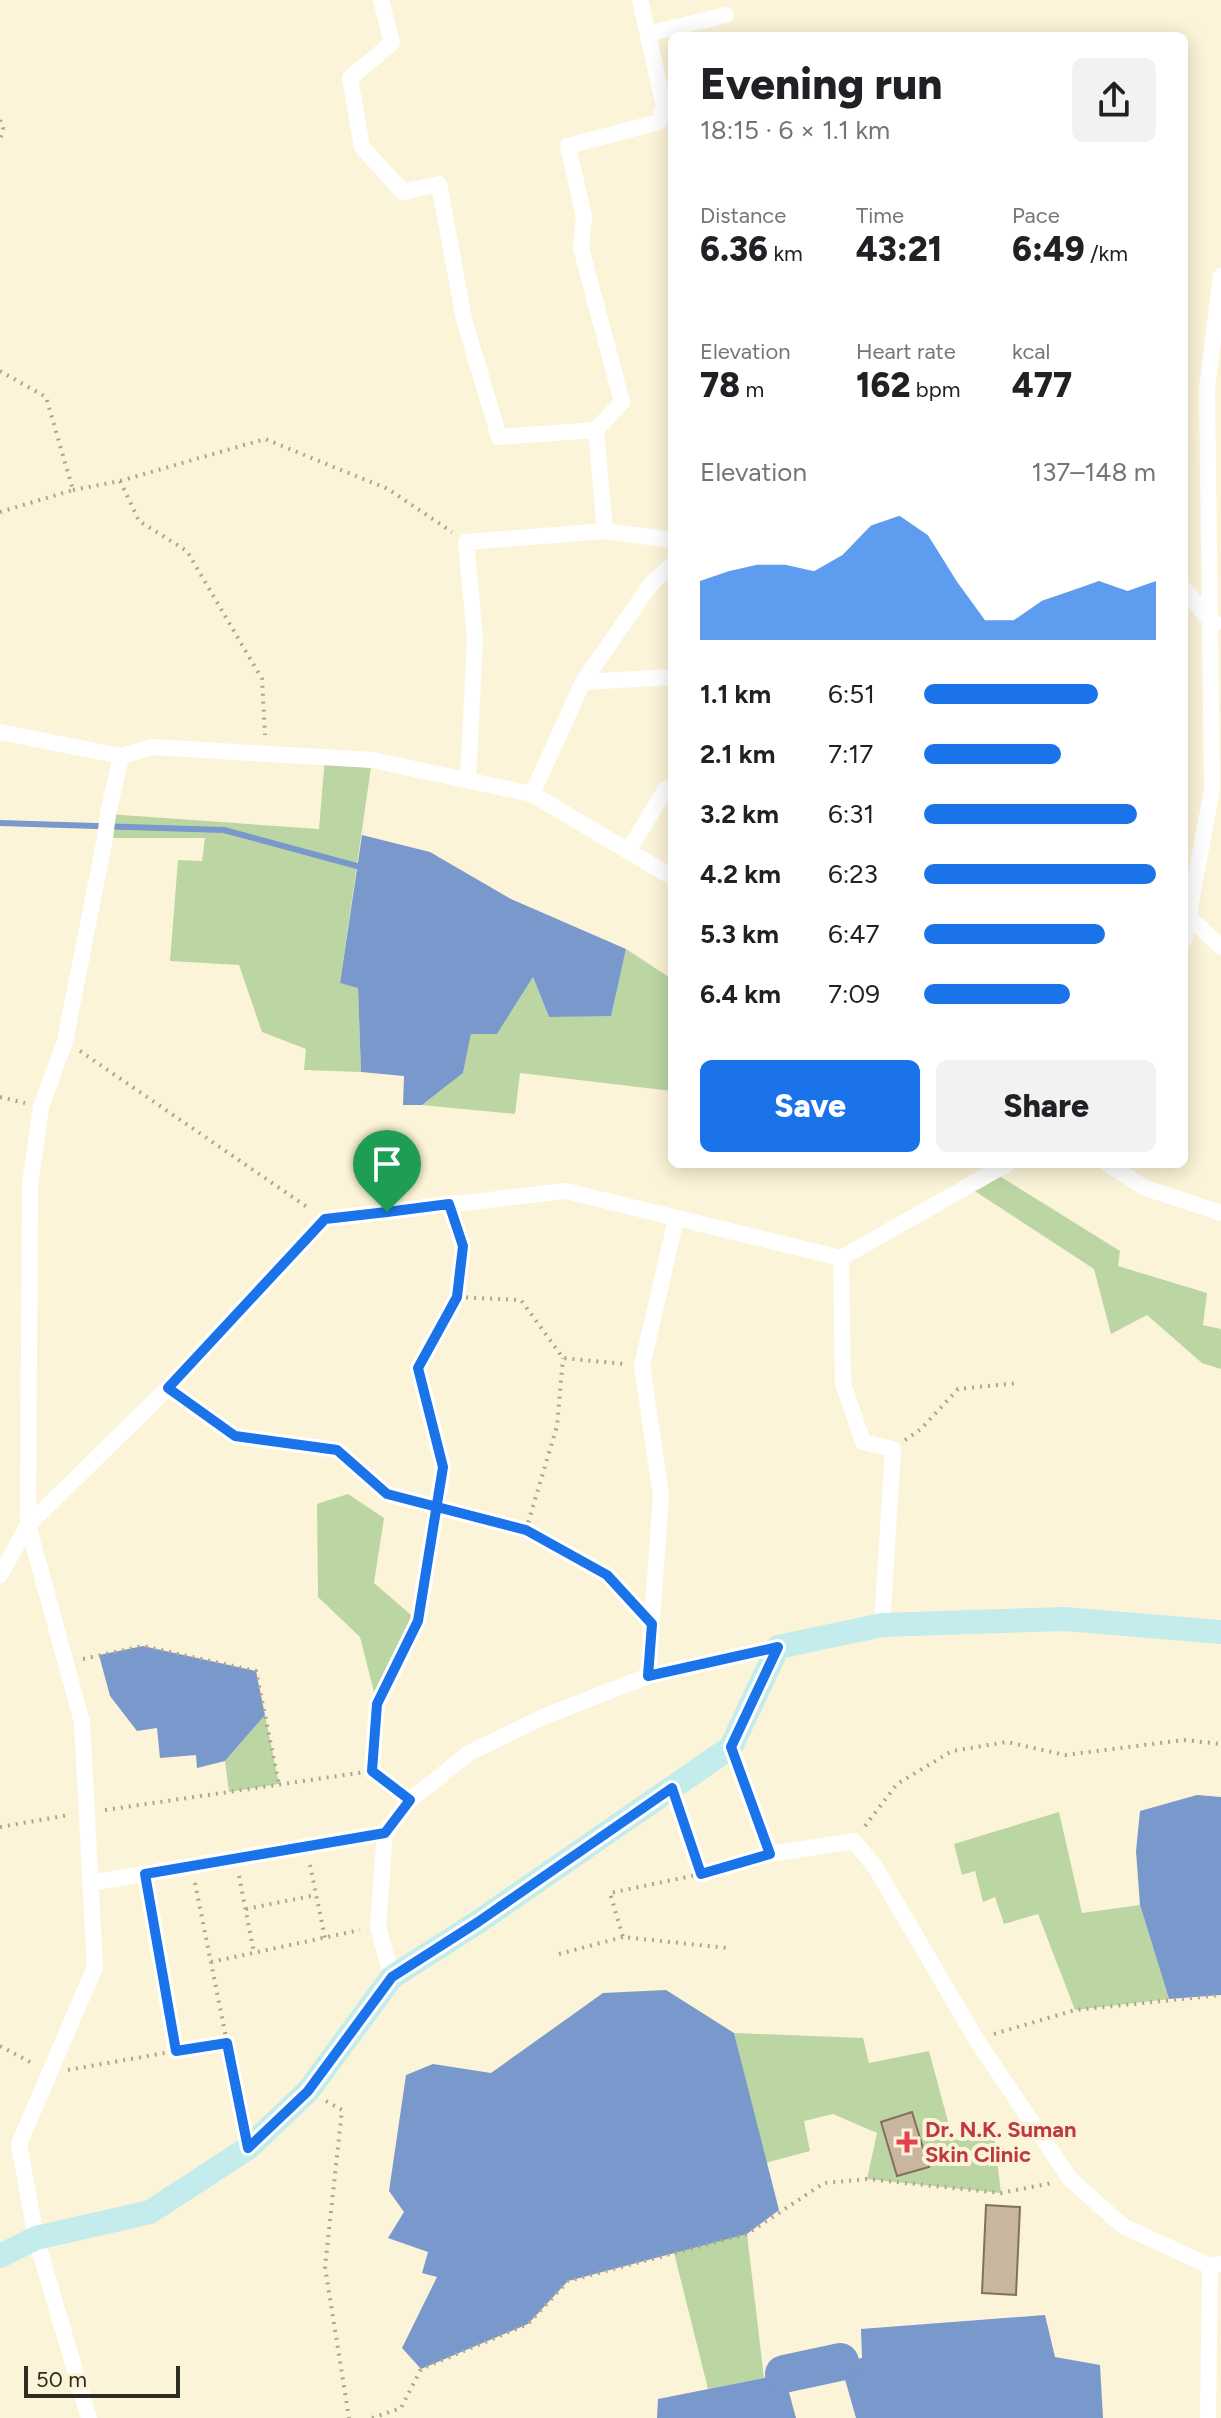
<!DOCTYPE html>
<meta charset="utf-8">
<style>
:root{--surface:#fff;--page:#f2f2f2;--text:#202124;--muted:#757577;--accent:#1a73e8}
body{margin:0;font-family:Figtree,sans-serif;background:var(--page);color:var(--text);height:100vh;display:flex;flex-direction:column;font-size:30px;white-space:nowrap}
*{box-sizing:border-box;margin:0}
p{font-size:26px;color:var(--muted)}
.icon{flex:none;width:44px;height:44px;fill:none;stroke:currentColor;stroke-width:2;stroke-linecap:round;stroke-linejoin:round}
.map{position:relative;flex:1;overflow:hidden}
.drawer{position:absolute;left:668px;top:32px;width:520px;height:1136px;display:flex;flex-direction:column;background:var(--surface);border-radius:12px;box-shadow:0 4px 20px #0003}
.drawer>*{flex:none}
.scale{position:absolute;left:24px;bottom:20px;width:156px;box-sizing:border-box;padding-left:8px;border:4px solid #2f2c21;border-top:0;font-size:22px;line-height:28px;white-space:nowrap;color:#2f2c21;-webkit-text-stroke:6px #fcf4d8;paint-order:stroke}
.pin{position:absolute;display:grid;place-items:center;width:68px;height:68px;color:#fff;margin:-82px -34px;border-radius:50% 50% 50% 0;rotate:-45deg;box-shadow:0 0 8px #0007}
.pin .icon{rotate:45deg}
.round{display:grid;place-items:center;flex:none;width:84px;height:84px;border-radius:12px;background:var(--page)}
.headline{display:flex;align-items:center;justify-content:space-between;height:136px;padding:0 32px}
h1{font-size:44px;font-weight:800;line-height:60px}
.figures{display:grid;grid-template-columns:repeat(3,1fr);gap:12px;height:136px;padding:8px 32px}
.figures div{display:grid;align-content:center}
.figures b{font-size:34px;font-weight:800}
.figures small{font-size:22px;font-weight:400}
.figures p{font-size:22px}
.chart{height:224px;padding:16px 32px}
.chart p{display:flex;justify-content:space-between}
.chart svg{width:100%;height:144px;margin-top:8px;fill:var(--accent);opacity:.7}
.button{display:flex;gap:16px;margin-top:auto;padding:16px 32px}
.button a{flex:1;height:92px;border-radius:12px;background:var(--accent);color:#fff;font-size:32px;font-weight:800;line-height:92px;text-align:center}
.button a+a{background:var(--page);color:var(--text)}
ul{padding:0 32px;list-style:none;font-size:26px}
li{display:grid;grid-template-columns:128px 96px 1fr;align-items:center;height:60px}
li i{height:20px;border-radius:10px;background:var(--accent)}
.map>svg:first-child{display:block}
</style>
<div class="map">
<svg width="1221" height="2418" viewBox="0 0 1221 2418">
<rect width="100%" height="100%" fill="#fcf4d8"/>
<path fill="#bcd6a3" d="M 325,757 L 372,760 L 340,983 L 358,987 L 361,1072 L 304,1070 L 306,1049 L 262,1032 L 239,965 L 170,961 L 178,860 L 202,861 L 205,838 L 105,838 L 108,814 L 319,829 Z
M 626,949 L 672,979 L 672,1091 L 520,1073 L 515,1114 L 422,1105 L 463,1073 L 471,1034 L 497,1034 L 533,977 L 549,1017 L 610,1015 Z
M 993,1172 L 1120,1251 L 1118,1266 L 1207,1293 L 1203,1325 L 1221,1329 L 1221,1369 L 1202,1363 L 1147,1315 L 1111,1334 L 1094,1269 L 967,1186 Z
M 348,1494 L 384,1518 L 374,1583 L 418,1621 L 377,1704 L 360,1637 L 318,1597 L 317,1504 Z
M 265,1715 L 279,1784 L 229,1792 L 225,1761 Z
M 1059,1812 L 1082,1913 L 1140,1905 L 1169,1999 L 1075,2010 L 1038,1914 L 1004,1924 L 995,1897 L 983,1902 L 975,1871 L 962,1875 L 954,1844 Z
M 734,2033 L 863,2038 L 869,2063 L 929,2051 L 953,2140 L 994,2134 L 1001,2193 L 867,2179 L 877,2133 L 833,2114 L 804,2121 L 810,2151 L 765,2163 Z
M 747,2234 L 764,2378 L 708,2389 L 674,2253 Z"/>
<path fill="#7999cc" d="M 362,835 L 430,852 L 511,899 L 626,949 L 611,1016 L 549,1017 L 533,977 L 497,1034 L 471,1034 L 463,1073 L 422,1105 L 403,1105 L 404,1076 L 361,1072 L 358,988 L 340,983 Z
M 143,1646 L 256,1671 L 265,1715 L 225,1761 L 197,1768 L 196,1755 L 160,1758 L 157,1728 L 137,1731 L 110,1696 L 99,1655 Z
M 1197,1795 L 1221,1797 L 1221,1995 L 1169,1999 L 1140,1905 L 1136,1851 L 1140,1811 Z
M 666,1990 L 734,2033 L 779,2210 L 747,2234 L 568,2281 L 528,2324 L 421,2369 L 402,2348 L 437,2277 L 422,2273 L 428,2252 L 388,2238 L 404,2212 L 389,2191 L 406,2075 L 433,2064 L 491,2073 L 603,1993 Z
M 1045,2315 L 1055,2357 L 1100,2365 L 1103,2418 L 856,2418 L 840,2362 L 862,2358 L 861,2329 Z
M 784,2374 L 796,2418 L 657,2418 L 658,2399 Z"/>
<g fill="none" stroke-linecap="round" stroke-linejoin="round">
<path stroke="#7999cc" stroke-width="6" d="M 0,823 L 224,830 L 357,866"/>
<path stroke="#7999cc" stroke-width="38" d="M 784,2374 L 840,2362"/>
</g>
<path fill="#c9b6a0" stroke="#82705b" stroke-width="2" d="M 912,2112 L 929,2167 L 897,2176 L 881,2122 Z
M 986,2205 L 1020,2207 L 1016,2295 L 982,2293 Z"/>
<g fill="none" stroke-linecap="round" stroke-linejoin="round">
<path stroke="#aca590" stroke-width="4" stroke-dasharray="2 6" stroke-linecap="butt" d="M 0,120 L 3,128 L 0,140
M 0,371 L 46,397 L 73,490 L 0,512
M 120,481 L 139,521 L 187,551 L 262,679 L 265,735
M 73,490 L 120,481 L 265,439 L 388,489 L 452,532
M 80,1051 L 310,1209
M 0,1097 L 25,1103
M 454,1220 L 463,1246 L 457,1297 L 521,1300 L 563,1358 L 624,1364
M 457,1297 L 418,1368 L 443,1467 L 436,1505 L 526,1530 L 607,1575 L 634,1605
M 182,1398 L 235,1436 L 337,1450 L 387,1494 L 436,1505 L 418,1621 L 377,1704 L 372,1771
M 905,1440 L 921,1429 L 958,1389 L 1018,1383
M 526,1530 L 557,1426 L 563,1358
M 83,1659 L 143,1646 L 256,1671 L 279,1784
M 679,1809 L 701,1874 L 753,1859
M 105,1810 L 372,1771 L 396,1789
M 865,1826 L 897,1784 L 952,1751 L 1007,1742 L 1065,1755 L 1184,1740 L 1221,1744
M 0,1827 L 69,1815
M 310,1865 L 325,1938
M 701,1874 L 610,1893 L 623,1937 L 727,1948
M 239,1876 L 254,1953
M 195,1883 L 243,2122
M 148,1892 L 176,2051 L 227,2043
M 246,1909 L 316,1895
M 559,1954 L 623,1937
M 211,1962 L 360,1930
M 994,2034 L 1075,2010 L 1221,1995
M 0,2046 L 34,2064
M 68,2070 L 176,2051
M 326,2101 L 342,2110 L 325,2267 L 349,2418
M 372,2418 L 401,2408 L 421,2369 L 528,2324 L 568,2281 L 747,2234 L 824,2183 L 867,2179 L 1001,2193 L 1052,2183"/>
<path stroke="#fff" stroke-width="16" d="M 381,0 L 392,43 L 350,78 L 362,147 L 403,192 L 439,184 L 464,319 L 499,437 L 596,430 L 605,531
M 648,34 L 726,15
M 596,430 L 622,402 L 581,248 L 584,217 L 568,146 L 659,122 L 664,106 L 640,0
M 1184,589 L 1211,622 L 1215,623
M 583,682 L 672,677
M 0,732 L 121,756 L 152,747 L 372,760 L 532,794 L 672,877
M 468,780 L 475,639 L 466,542 L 605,531 L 672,540
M 532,794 L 583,682 L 651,584 L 672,565
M 628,851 L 666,789 L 672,788
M 1184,916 L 1188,916 L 1221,947
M 1184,940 L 1212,789 L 1207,389 L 1221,276
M 1108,1164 L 1145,1188 L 1221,1213
M 841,1258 L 843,1383 L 863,1442 L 893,1449 L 882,1625
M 0,1575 L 28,1525 L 168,1388 L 325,1219 L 566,1191 L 841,1258 L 1007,1164
M 648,1676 L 661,1496 L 642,1366 L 676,1219
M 731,1747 L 770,1854 L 854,1841 L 877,1870 L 976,2039 L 1070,2179 L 1123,2226 L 1210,2266 L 1221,2264
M 91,1883 L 385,1833
M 392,1977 L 378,1927 L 385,1833 L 410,1800 L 469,1753 L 543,1717 L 648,1676 L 778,1647
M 89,2418 L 36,2238 L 19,2144 L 95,1967 L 82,1722 L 28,1525 L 30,1184 L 41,1107 L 65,1041 L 105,838 L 108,814 L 121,756
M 1208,2418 L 1210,2266"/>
<path stroke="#c4eced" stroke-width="24" d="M 0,2256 L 36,2238 L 150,2212 L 248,2148 L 308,2091 L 392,1977 L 478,1922 L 731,1747 L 778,1647 L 882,1625 L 1065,1619 L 1221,1632"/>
</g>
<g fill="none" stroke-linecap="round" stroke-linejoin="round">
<defs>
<path id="route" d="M 387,1212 L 449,1204 L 463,1246 L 457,1297 L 418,1368 L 443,1467 L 418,1621 L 377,1704 L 372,1771 L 410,1800 L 385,1833 L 145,1874 L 176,2051 L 227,2043 L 248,2148 L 308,2091 L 392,1977 L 478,1922 L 672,1788 L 701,1874 L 770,1854 L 731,1747 L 778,1647 L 648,1676 L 652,1624 L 607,1575 L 526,1530 L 387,1494 L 337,1450 L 235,1436 L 168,1388 L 325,1219 L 387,1212"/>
</defs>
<use href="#route" stroke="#fff" stroke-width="16"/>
<use href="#route" stroke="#1a73e8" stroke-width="10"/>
</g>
<path fill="#e0444e" stroke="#fcf4d8" stroke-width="3" d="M903 2130h8v8h8v8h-8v8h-8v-8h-8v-8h8z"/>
<g text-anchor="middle" stroke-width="8" stroke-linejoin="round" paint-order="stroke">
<g font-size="22" font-weight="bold" fill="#be3a42" stroke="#fcf4d8" text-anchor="start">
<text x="925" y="2137">Dr. N.K. Suman<tspan x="925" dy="25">Skin Clinic</tspan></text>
</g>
</g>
</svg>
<div class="scale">50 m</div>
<div class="pin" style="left:387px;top:1212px;background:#1e9e55"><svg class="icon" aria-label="arrive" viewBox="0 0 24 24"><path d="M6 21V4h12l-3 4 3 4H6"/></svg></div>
<section class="drawer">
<div class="headline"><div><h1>Evening run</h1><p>18:15 · 6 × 1.1 km</p></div><a class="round"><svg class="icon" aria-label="share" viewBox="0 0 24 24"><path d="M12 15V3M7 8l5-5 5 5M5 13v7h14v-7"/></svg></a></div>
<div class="figures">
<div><p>Distance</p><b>6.36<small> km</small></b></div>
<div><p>Time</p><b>43:21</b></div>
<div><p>Pace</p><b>6:49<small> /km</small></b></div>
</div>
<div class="figures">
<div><p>Elevation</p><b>78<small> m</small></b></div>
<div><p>Heart rate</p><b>162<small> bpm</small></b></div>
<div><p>kcal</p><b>477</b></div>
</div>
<div class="chart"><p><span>Elevation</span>137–148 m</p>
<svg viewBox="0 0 160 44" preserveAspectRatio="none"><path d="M0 44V26L10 23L20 21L30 21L40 23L50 18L60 9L70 6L80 12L90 26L100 38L110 38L120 32L130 29L140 26L150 29L160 26V44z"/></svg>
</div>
<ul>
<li><b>1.1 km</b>6:51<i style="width:75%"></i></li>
<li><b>2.1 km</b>7:17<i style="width:59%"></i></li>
<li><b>3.2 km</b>6:31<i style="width:92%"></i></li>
<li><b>4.2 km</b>6:23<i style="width:100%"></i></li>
<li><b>5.3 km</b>6:47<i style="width:78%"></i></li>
<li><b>6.4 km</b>7:09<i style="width:63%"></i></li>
</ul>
<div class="button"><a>Save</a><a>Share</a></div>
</section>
</div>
